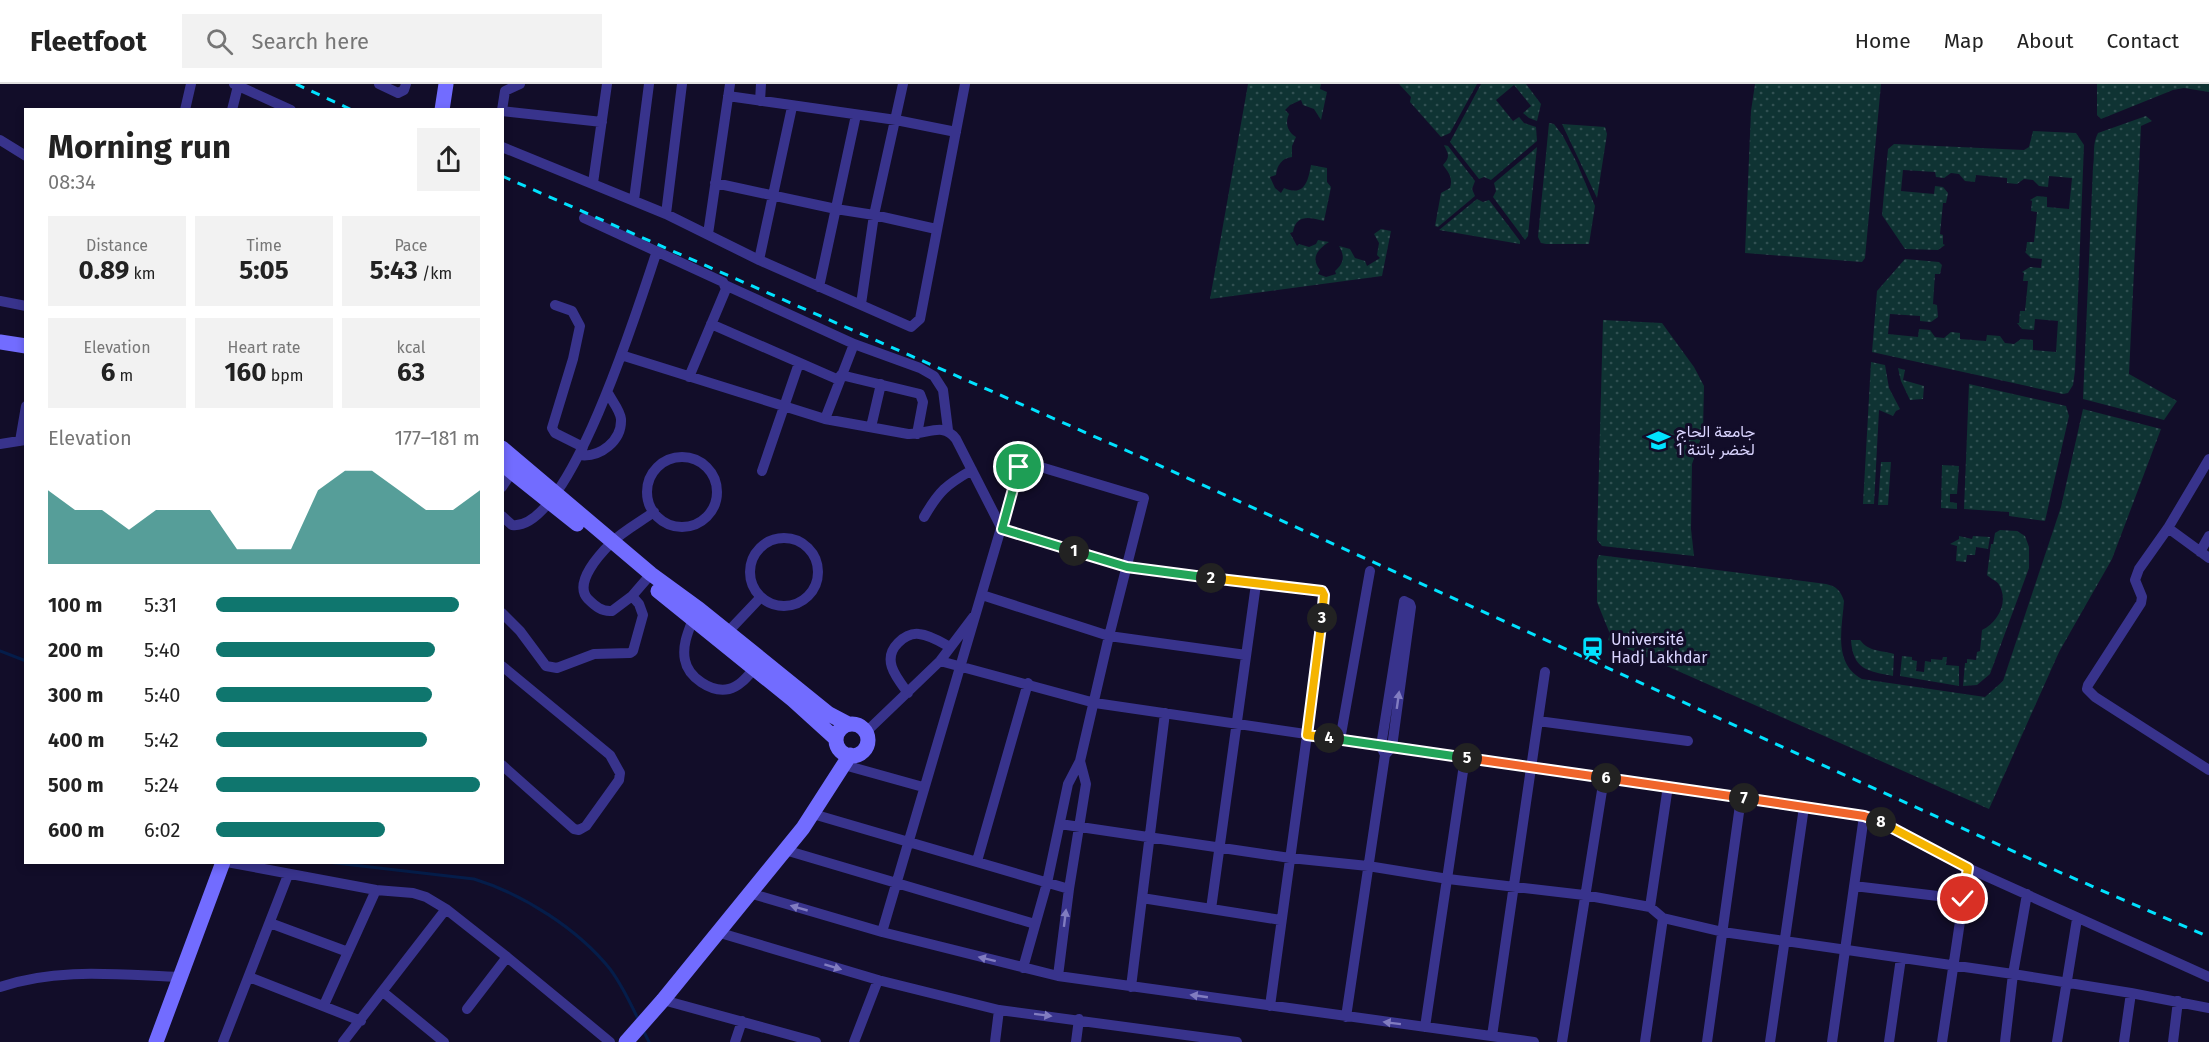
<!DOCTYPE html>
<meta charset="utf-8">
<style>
:root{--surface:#fff;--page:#f2f2f2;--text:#222;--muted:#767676;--line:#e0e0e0;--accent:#0f766e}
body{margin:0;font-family:"Fira Sans",Vazirmatn,sans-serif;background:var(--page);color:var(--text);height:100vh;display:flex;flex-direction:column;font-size:22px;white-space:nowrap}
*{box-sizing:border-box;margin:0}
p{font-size:20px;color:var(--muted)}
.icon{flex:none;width:33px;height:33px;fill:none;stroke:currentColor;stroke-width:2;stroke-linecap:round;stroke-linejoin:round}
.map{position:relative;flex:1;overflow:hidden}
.side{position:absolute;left:24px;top:24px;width:480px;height:756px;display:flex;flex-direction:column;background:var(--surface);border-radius:0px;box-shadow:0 3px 9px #0003}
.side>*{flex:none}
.pin{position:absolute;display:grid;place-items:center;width:51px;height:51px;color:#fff;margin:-26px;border:3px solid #fff;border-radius:50%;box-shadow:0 2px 6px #0007}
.km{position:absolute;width:30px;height:30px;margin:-15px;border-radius:50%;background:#222;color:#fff;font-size:16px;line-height:30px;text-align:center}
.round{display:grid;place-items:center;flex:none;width:63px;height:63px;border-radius:0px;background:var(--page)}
.headline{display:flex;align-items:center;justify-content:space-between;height:102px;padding:0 24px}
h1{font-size:33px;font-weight:700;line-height:45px}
.metrics{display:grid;grid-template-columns:repeat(3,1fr);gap:9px;height:102px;padding:6px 24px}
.metrics div{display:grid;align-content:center;border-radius:0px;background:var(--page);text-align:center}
.metrics b{font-size:26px;font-weight:700}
.metrics small{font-size:16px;font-weight:400}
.metrics p{font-size:16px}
.chart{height:168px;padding:12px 24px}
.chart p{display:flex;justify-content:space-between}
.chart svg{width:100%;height:108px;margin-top:6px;fill:var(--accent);opacity:.7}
ul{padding:0 24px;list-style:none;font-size:20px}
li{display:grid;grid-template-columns:96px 72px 1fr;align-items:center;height:45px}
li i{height:15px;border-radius:8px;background:var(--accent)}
header{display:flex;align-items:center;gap:36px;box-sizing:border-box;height:84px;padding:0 30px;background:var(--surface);border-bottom:2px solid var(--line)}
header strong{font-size:28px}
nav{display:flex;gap:33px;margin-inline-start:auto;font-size:21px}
.search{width:420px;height:54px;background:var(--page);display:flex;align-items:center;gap:15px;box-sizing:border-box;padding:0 21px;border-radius:0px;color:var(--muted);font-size:22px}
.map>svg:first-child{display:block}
</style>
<header>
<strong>Fleetfoot</strong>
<div class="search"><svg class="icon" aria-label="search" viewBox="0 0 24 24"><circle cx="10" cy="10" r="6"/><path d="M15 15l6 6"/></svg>Search here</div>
<nav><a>Home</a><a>Map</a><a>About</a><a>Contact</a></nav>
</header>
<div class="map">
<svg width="2209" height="958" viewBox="0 0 2209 958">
<defs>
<pattern id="green-dots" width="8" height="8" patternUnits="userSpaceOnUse" patternTransform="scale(1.5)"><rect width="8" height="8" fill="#0f3333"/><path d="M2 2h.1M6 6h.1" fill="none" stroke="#315052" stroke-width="1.8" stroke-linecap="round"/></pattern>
</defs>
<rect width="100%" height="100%" fill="#120d29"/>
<path fill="url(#green-dots)" d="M 1248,0 L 1321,0 L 1320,5 L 1327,8 L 1321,36 L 1314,25 L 1303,21 L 1301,16 L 1290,21 L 1285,26 L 1289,30 C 1285,39 1287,47 1296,53 L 1292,62 L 1292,73 C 1282,74 1277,81 1276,91 L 1270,93 L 1275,104 L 1281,109 L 1284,104 C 1305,113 1308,97 1311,81 L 1327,84 L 1327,98 L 1331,103 L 1324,137 C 1310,133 1296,130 1293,148 L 1290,149 L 1297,162 L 1299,160 L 1309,163 L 1316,160 L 1318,156 L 1329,158 C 1318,165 1310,174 1320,186 L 1318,190 L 1326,193 L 1336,190 L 1335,187 C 1344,179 1345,172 1339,162 L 1350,165 L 1355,174 L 1365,177 L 1367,182 L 1380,174 L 1377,171 L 1379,159 L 1374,150 L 1381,145 L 1391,147 L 1382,192 L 1210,215 Z
M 1399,0 L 1477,0 L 1450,49 L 1441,53 L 1410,18 L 1411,13 Z
M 1481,0 L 1526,0 L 1541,20 L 1537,37 L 1529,34 L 1523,29 L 1531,22 L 1514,1 L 1496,16 L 1513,37 L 1519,33 L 1524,39 L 1536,43 L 1537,57 L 1491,96 L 1484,93 L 1479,95 L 1450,58 Z
M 1755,0 L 1881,0 L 1865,174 L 1862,178 L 1745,169 L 1751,27 Z
M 2097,0 L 2209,0 L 2209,8 L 2184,4 L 2173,6 L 2101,35 L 2097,31 Z
M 2146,32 L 2152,37 L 2141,42 L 2129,290 L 2177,317 L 2164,336 L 2083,315 L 2093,83 C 2095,71 2092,60 2098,49 Z
M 1549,39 L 1554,40 L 1563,52 L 1577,79 L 1595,122 L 1589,160 L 1546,160 L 1541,159 L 1538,153 Z
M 1562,40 L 1605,43 L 1607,50 L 1597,114 Z
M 2033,47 L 2076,49 L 2084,61 L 2075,287 L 2073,301 L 2068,309 L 2063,310 L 1872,268 L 1877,207 L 1905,175 L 1939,178 L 1942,181 L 1940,190 L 1935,190 L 1933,220 L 1937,221 L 1938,233 L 1931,238 L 1920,237 L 1920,232 L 1890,230 L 1888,250 L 1918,253 L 1919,245 L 1930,246 L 1935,253 L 1944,254 L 1951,248 L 1960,249 L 1960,255 L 1986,257 L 1987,251 L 2000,252 L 2005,259 L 2014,260 L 2021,255 L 2033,256 L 2033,266 L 2056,268 L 2058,237 L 2035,235 L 2034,246 L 2022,245 L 2017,239 L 2019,239 L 2020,227 L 2025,227 L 2028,197 L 2023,197 L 2024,189 L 2022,188 L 2030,183 L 2041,184 L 2042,175 L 2031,174 L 2025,168 L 2026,167 L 2027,158 L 2034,158 L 2037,128 L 2031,127 L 2032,117 L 2030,116 L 2037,112 L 2047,113 L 2047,123 L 2069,125 L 2072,94 L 2049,92 L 2048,103 L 2039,102 L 2033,96 L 2024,95 L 2017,100 L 2007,99 L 2007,94 L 1976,91 L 1975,98 L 1965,97 L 1959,90 L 1951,89 L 1944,94 L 1936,93 L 1935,88 L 1903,86 L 1901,107 L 1934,110 L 1935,102 L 1943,103 L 1948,109 L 1946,119 L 1943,119 L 1940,150 L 1943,151 L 1943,160 L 1945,161 L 1938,166 L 1905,165 L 1882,131 L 1888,65 L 1894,60 L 2024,66 L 2029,63 Z
M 1444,61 L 1448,62 L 1475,97 L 1472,105 L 1475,112 L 1438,143 L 1435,142 L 1441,109 L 1450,104 C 1453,94 1449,89 1443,81 C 1450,73 1449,71 1444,61 Z
M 1537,63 L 1528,152 L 1525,156 L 1493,113 L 1496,107 L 1494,99 Z
M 1477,115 L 1483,118 L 1489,116 L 1520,157 L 1520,160 L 1439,146 Z
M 1603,236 L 1662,239 L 1694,283 L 1704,302 L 1703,348 L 1692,380 L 1691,445 L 1694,472 L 1602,462 L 1597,456 Z
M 1871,278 L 1885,281 L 1889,304 L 1900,325 L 1896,327 L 1893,332 L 1879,326 L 1874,420 L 1863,420 Z
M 1898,284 L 1905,286 L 1903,296 L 1924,302 L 1923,315 L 1910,316 L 1901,297 Z
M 1969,300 L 2066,322 L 2069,332 L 2045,437 L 2009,432 L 2009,428 L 1964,425 Z
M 2083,325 L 2161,345 L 2112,475 L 2059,568 L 1989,725 L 1608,556 L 1610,550 L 1597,518 L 1597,476 L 1599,471 L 1826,500 C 1836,502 1841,507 1844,517 C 1842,545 1833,579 1862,595 L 1985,613 L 2003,597 L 2061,423 Z
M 1881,378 L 1891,378 L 1888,421 L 1878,421 Z
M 1942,381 L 1959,382 L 1957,410 L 1950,410 L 1950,418 L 1957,419 L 1957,425 L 1941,424 Z
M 2000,446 L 2017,447 L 2025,452 L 2029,463 L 2029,484 L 1990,590 L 1977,601 L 1963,602 L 1965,579 L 1967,579 L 1967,575 L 1976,576 L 1977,568 L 1980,567 L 1982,546 C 1998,538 2010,517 1998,499 C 1997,498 1989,493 1987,491 L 1991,460 L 1993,460 L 1995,449 Z
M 1959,452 L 1972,455 L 1973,452 L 1990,453 L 1988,465 L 1976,463 L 1975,471 L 1967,471 L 1966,478 L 1956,477 L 1957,462 L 1950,460 L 1959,455 Z
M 1851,556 L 1860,556 C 1869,568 1881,566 1894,570 L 1893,592 C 1868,587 1853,586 1851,556 Z
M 1902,572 L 1912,573 L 1912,576 L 1917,577 L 1916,587 L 1924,588 L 1925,577 L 1931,578 L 1931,575 L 1942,576 L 1943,573 L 1947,573 L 1946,581 L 1959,582 L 1959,602 L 1900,592 Z"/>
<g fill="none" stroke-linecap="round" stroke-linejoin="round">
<path stroke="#051d4a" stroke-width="3" d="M 0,567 L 26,577
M 327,778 L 474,795 C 523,810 578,845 610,885 C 622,901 631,920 639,937
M 643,946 L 649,958"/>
<path stroke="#38338c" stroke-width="10" d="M 234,0 L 291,26
M 379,0 L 398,9 L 404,6 L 406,0
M 728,12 L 896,36 L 956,48
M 760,17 L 761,0
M 185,26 L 191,0
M 232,26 L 238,2
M 502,26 L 505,7 L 520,0
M 502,27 L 602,38
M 0,56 L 26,72
M 502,63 L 666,130 L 759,176 L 911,243 L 920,235 L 965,0
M 593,99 L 607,0
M 715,99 L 836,125 L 874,131 L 936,145
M 634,116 L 649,0
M 666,130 L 682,0
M 584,134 L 723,198 L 726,205 L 689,293
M 708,150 L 730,0
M 759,176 L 792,23
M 725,201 L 854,260 L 920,284 L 934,292 L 943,306 L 948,346
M 819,203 L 856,31
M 0,217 L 26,222
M 861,220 L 874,131 L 903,0
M 555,221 L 572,227 L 580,242 L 573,275 L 552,344 L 555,349 L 583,363
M 711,240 L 839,296
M 621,271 L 825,335 L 908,350 C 927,351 943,337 956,355 L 1002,445 L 1127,483 L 1324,508 L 1307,651 L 1270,922
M 841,291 L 920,310 L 923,318 L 917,350
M 825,335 L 854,260
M 871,343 L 881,300
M 20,357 L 26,322
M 0,360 L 25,356
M 579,371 C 600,374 622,357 621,335 C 620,326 612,317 608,309
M647 408a35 35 0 1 1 70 0a35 35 0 1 1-70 0Z
M 2209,375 L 2168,444 L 2139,485 L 2135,496 L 2142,513 L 2141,519 L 2088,601 L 2087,605 L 2095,613 L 2209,686
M 762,387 L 799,279
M 502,403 L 512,388
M 502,432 L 512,441 C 570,449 641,213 657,167
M 924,433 C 939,407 946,401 972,386
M 2168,444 L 2209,474
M750 488a34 34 0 1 1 68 0a34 34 0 1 1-68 0Z
M 2200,468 L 2209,452
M 651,490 L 632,512 L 612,527 C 602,528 595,522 588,515 C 573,499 600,470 611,459 C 623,447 640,438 654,428
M 982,511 L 1109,552 L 1246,571
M 502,529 L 520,547 L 546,582 L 557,584 L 594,570 L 630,569 L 633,567 L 643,531 L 639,520 L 632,512
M 693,535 C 688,548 682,562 685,576 C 688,593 711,609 729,605 C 739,603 747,593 754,585
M 724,552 L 761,513
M 940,577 L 1095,619 L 1864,732 L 1884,739 L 1968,784 L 2209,893
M 502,582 L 610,671 L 620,689 L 619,696 L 586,742 L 579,746 L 574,745 L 502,681
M 908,609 C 897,594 881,576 898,559 C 904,553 911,549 919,550 C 930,551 941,558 950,563
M 1538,637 L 1688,657
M 866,648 L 940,577 L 974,532
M 1340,656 L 1370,487
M 844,681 L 923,703
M 813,730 L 1069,805
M 1060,740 L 1290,774 L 1368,782 L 1448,795 L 1584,811 L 1650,823 L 1663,834 L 1723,848 L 2013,890 L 2131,909 L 2209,924
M 785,766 L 1035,840
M 977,777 L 1028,599
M 227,778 L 376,806 L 413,809 L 426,813 L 446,825 L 507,873 L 610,958
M 1854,802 L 1963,815
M 749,809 L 882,848 L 1058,892 L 1534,958
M 1142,814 L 1281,836
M 1650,823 L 1668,702
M 1211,825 L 1256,500
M 270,839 L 348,868
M 717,848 L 878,896 L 999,926 L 1237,958
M 882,848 L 1019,383 L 1024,378 L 1144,414 L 1109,552 L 1080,677 L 1068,700 L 1047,799 L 1023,884
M 1058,892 L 1069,805 L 1086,700 L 1080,677
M 249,893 L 361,937
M 0,903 C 58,883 120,891 181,893
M 1131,903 L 1165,629
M 383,908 L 444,958
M 663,916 L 816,958
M 324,921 L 376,806
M 467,925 L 507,873
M 1346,933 L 1385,671 L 1381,662 L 1404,517 L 1410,520 L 1411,523 L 1392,663 L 1385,671
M 1425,943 L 1465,674
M 1492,952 L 1545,588
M 223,958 L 288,791
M 343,958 L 446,825
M 735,958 L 742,937
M 854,958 L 878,896
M 995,958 L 999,926
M 1076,958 L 1079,935
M 1562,958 L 1604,694
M 1645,958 L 1663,834
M 1707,958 L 1741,714
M 1770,958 L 1804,723
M 1832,958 L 1864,732
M 1889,958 L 1901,874
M 1942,958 L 1968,784
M 2005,958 L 2013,890 L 2027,810
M 2057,958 L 2077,835
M 2124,958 L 2131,909
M 2173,958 L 2178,917"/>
<path stroke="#726cff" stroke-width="15" d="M 442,26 L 446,0
M 0,258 L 26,262
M 502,364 L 651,490 L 699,525 L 829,630 L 848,640
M 502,380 L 577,440
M 658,507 L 793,616 L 836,655
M836 656a16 16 0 1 1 32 0a16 16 0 1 1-32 0Z
M 156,958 L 223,778
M 626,958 L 663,916 L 803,744 L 850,671"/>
<path stroke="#01e2ff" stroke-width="3" stroke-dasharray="9 8" stroke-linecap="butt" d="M 296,0 L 352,26
M 502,92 L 1132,369 L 2057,787 L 2209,853"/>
</g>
<defs><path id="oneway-solid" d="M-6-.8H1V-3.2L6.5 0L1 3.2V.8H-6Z" transform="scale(1.5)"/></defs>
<g fill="#817cc0">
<use href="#oneway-solid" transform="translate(1398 616) rotate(-82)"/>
<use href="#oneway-solid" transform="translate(799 824) rotate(-164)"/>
<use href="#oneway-solid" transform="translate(1065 834) rotate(-83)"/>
<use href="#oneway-solid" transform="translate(987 875) rotate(-166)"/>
<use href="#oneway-solid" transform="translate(833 883) rotate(17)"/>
<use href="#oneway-solid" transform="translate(1199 912) rotate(-172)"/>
<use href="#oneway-solid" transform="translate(1043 931) rotate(7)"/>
<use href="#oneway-solid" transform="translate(1392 939) rotate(-173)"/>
</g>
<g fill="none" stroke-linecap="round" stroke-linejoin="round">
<defs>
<path id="split-1" d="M 1019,383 L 1002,445 L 1074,467"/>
<path id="split-2" d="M 1074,467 L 1127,483 L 1211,494"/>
<path id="split-3" d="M 1211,494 L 1322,507 L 1324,511 L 1322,534"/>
<path id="split-4" d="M 1322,534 L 1307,651 L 1329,654"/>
<path id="split-5" d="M 1329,654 L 1467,674"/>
<path id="split-6" d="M 1467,674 L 1606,694"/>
<path id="split-7" d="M 1606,694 L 1744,714"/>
<path id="split-8" d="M 1744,714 L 1864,732 L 1881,738"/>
<path id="split-9" d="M 1881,738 L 1968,784 L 1963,815"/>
</defs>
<use href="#split-1" stroke="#fff" stroke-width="12"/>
<use href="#split-2" stroke="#fff" stroke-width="12"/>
<use href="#split-3" stroke="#fff" stroke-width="12"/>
<use href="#split-4" stroke="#fff" stroke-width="12"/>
<use href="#split-5" stroke="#fff" stroke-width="12"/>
<use href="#split-6" stroke="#fff" stroke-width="12"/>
<use href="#split-7" stroke="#fff" stroke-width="12"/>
<use href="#split-8" stroke="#fff" stroke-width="12"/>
<use href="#split-9" stroke="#fff" stroke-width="12"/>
<use href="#split-1" stroke="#22a559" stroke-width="8"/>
<use href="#split-2" stroke="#22a559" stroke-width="8"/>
<use href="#split-3" stroke="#f5b400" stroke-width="8"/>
<use href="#split-4" stroke="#f5b400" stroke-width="8"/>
<use href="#split-5" stroke="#22a559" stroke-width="8"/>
<use href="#split-6" stroke="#f0652b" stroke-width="8"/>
<use href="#split-7" stroke="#f0652b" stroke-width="8"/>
<use href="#split-8" stroke="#f0652b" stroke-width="8"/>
<use href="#split-9" stroke="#f5b400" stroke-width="8"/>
</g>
<defs>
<symbol id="university-bare" viewBox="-9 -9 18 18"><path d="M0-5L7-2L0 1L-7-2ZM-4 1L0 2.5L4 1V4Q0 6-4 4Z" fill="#01e2ff" stroke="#120d29" stroke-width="2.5" paint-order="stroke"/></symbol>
<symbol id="station-bare" viewBox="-9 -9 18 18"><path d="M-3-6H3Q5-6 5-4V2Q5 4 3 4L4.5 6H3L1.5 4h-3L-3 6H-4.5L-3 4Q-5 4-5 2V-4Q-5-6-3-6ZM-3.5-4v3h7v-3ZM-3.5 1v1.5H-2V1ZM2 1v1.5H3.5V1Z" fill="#01e2ff" stroke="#120d29" stroke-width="2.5" paint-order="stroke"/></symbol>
</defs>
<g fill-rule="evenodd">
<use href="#university-bare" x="1642" y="340" width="33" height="33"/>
<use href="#station-bare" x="1576" y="548" width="33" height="33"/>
</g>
<g text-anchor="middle" stroke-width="6" stroke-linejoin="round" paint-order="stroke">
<g font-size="16" fill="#dad5ff" stroke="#120d29" text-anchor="start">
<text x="1676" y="353">جامعة الحاج<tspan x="1676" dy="18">لخضر باتنة 1</tspan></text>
<text x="1611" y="561">Université<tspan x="1611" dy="18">Hadj Lakhdar</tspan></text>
</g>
</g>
</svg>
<div class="pin" style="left:1019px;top:383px;background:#1e9e55"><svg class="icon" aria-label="arrive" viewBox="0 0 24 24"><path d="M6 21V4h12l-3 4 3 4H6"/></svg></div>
<div class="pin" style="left:1963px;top:815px;background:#d93025"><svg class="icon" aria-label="check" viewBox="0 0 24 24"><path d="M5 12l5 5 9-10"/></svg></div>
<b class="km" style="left:1074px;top:467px">1</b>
<b class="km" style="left:1211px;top:494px">2</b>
<b class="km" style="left:1322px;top:534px">3</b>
<b class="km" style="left:1329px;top:654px">4</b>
<b class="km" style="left:1467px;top:674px">5</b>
<b class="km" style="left:1606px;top:694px">6</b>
<b class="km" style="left:1744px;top:714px">7</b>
<b class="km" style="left:1881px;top:738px">8</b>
<section class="side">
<div class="headline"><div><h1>Morning run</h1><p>08:34</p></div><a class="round"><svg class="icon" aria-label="share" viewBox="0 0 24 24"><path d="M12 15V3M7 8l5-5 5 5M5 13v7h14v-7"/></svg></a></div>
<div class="metrics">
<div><p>Distance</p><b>0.89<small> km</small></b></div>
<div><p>Time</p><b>5:05</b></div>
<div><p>Pace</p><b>5:43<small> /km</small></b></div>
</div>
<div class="metrics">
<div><p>Elevation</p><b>6<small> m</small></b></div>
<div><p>Heart rate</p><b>160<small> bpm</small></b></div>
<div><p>kcal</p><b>63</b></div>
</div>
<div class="chart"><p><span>Elevation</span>177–181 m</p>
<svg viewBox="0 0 160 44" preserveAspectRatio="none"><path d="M0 44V14L10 22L20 22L30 30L40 22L50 22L60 22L70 38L80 38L90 38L100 14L110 6L120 6L130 14L140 22L150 22L160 14V44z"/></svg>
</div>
<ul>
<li><b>100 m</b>5:31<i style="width:92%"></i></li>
<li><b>200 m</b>5:40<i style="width:83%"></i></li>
<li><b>300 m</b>5:40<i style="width:82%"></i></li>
<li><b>400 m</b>5:42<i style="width:80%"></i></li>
<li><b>500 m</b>5:24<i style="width:100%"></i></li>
<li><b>600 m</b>6:02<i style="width:64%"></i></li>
</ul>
</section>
</div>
